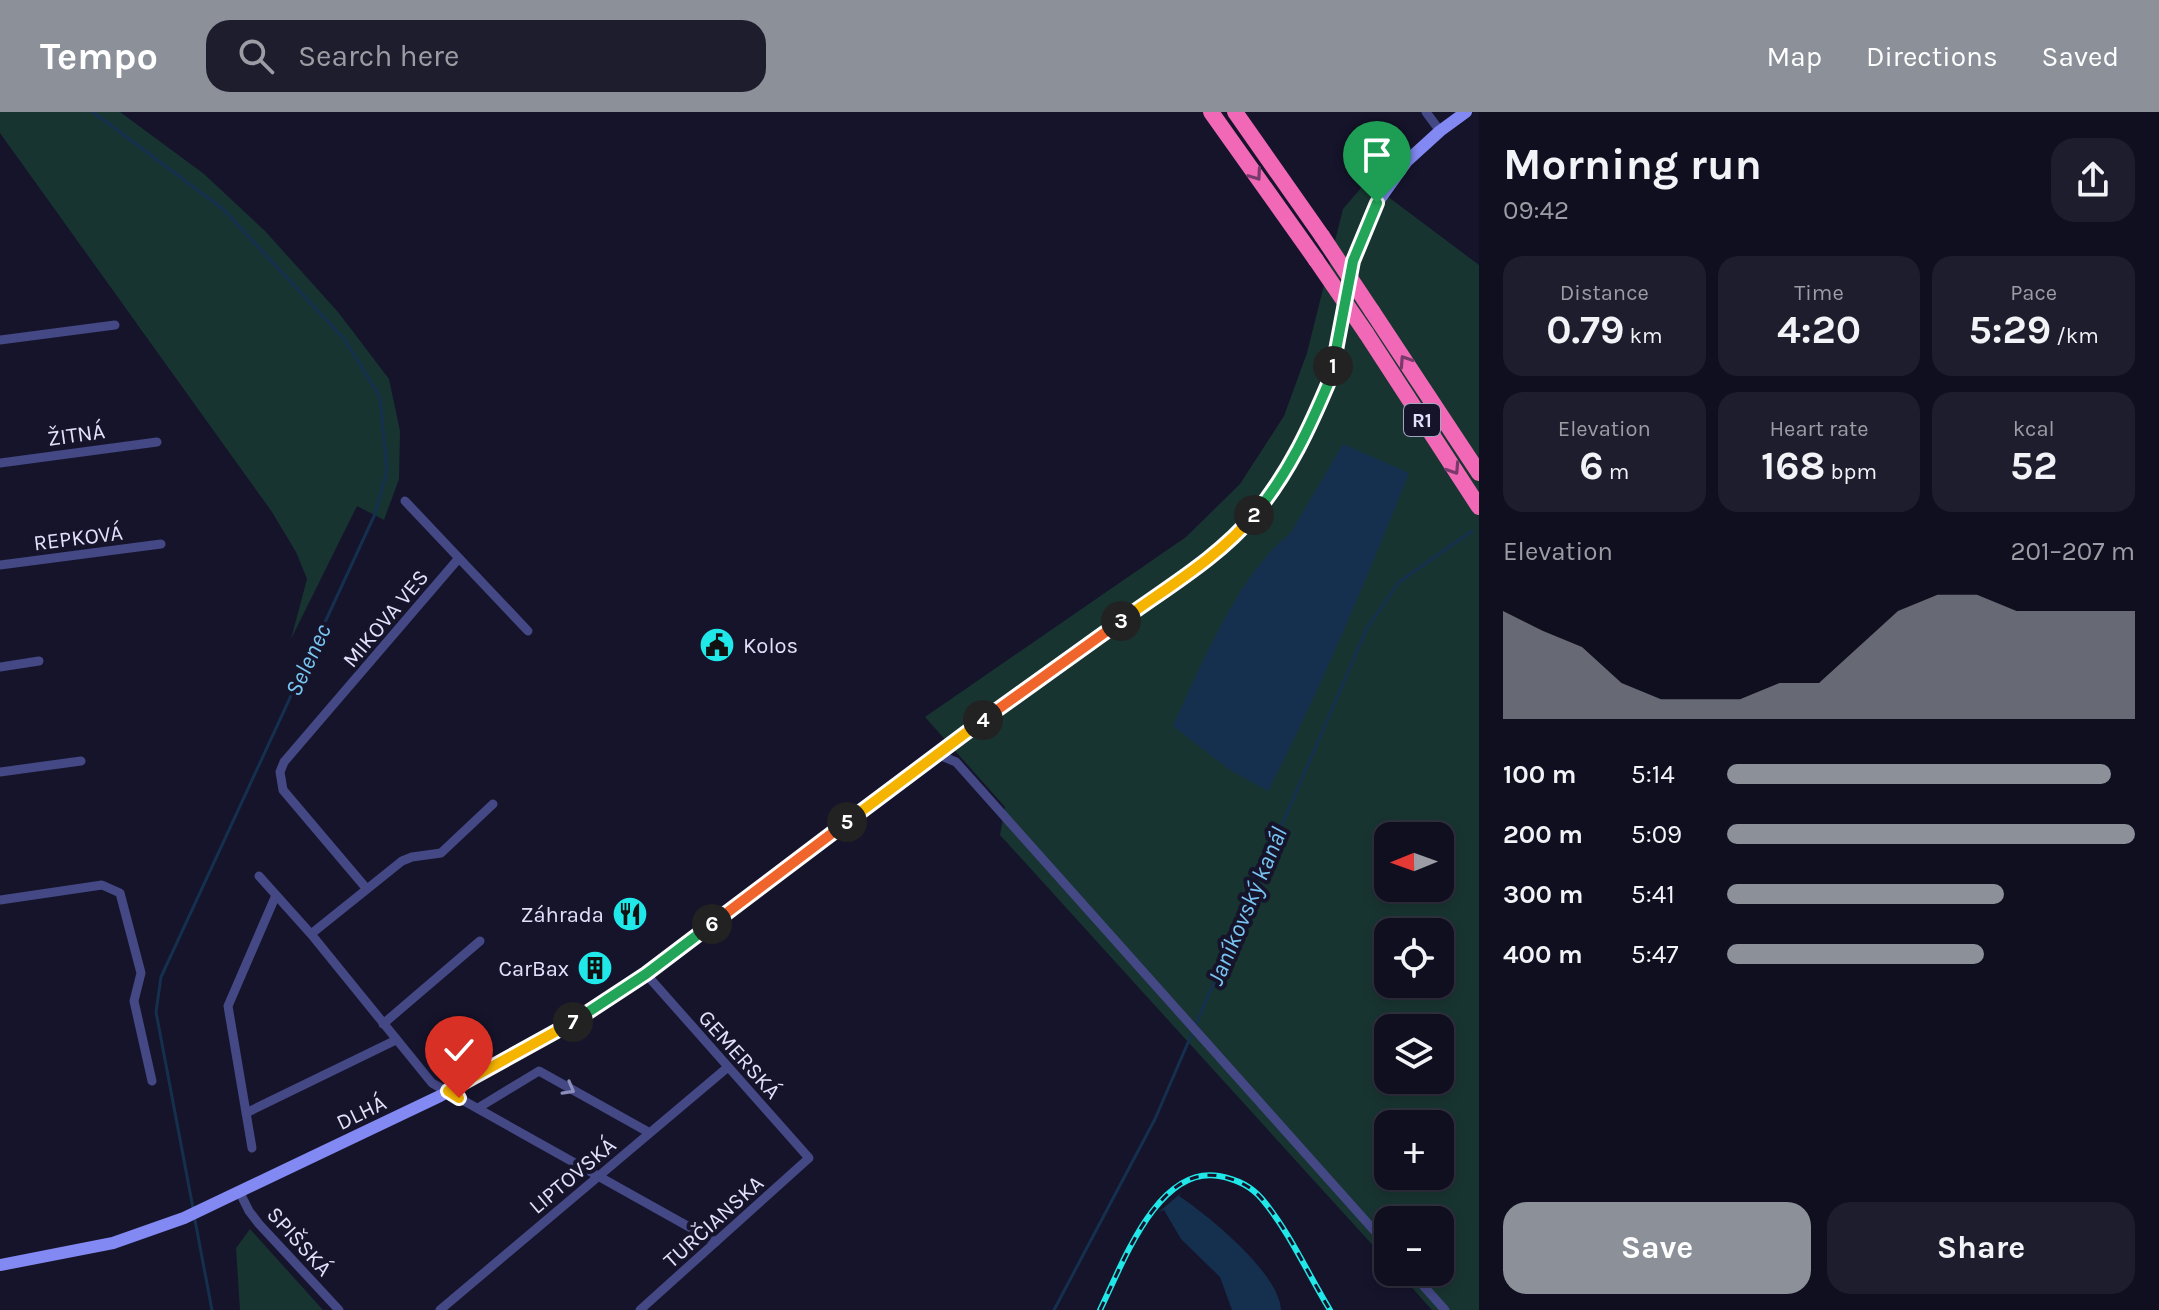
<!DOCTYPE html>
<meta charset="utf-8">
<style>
:root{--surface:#100f20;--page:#1e1d2d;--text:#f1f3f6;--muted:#9c9ca5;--line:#302f3e;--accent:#8c9099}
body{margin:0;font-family:Karla,sans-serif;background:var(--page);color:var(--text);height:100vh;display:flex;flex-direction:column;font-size:30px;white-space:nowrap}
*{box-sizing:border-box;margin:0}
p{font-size:26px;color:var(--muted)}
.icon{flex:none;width:44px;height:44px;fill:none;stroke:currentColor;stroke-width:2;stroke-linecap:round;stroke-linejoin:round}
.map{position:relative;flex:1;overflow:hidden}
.drawer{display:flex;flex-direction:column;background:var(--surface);width:680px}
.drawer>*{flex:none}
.needle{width:52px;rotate:269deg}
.fabs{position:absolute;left:1374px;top:710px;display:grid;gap:16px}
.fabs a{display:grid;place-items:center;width:80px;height:80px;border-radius:16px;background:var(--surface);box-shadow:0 4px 12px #0003,0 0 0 2px var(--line);font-size:40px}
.pin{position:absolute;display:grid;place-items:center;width:68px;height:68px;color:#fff;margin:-82px -34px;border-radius:50% 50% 50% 0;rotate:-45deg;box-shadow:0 0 8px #0007}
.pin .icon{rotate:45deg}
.km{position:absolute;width:40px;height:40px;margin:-20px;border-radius:50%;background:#222;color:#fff;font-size:22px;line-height:40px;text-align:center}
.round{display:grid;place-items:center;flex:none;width:84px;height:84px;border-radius:24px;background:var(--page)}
.overview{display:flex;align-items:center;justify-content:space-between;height:136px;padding:0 24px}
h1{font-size:44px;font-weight:700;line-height:60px}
.metrics{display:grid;grid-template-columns:repeat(3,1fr);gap:12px;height:136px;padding:8px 24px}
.metrics div{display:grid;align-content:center;border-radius:20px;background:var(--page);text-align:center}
.metrics b{font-size:40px;font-weight:700}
.metrics small{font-size:22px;font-weight:400}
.metrics p{font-size:22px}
.chart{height:224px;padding:16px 24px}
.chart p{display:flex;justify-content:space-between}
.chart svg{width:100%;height:144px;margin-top:8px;fill:var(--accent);opacity:.7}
.cta{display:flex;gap:16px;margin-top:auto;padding:16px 24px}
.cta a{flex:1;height:92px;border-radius:24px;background:var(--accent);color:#fff;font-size:32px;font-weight:700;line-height:92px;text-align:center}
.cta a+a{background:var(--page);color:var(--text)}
ul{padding:0 24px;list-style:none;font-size:26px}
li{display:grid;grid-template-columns:128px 96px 1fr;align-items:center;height:60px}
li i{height:20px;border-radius:10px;background:var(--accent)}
header{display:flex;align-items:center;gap:48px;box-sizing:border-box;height:112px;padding:0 40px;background:var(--accent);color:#fff}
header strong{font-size:38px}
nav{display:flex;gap:44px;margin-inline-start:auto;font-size:28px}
.search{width:560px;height:72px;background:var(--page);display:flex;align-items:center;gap:20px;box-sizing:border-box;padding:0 28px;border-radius:24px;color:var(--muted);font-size:30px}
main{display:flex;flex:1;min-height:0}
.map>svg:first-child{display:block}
</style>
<header>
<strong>Tempo</strong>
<div class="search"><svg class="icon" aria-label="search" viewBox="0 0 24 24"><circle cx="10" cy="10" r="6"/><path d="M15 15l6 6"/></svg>Search here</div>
<nav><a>Map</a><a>Directions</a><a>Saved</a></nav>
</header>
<main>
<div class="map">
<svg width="1479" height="1198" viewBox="0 0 1479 1198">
<rect width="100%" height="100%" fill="#16142b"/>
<path fill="#183431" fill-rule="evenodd" d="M 0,0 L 120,0 L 204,62 L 265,119 L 338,200 L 389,267 L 400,319 L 399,367 L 384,408 L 357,394 L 291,527 L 307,467 L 296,440 L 272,400 L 0,21 Z
M 1367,69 L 1479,153 L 1479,1198 L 1432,1198 L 1398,1160 L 1440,1160 L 1440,1108 L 1388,1108 L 1388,1150 L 1000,723 L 1005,695 L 925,605 L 1186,425 L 1240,372 L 1284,304 L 1307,241 L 1343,97 ZM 1388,724 L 1440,724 L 1440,776 L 1388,776 ZM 1388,820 L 1440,820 L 1440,872 L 1388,872 ZM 1388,916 L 1440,916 L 1440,968 L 1388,968 ZM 1388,1012 L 1440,1012 L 1440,1064 L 1388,1064 Z
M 250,1117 L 323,1198 L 240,1198 L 236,1136 Z"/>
<path fill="#15304e" d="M 1343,332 L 1409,361 C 1366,469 1321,576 1268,679 L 1230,658 L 1173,614 C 1199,558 1240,458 1290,422 Z
M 1181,1081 L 1179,1084 C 1209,1104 1279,1161 1281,1198 L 1232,1198 L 1220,1165 L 1181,1127 L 1164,1098 L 1159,1100 Z"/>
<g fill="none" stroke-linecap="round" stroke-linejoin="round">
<path stroke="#15304e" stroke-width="3" d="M 93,0 L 223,97 L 345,228 L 380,285 L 387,359 L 375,402 L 161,865 L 156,900 L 193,1096
M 194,1103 L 212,1198
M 1054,1198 L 1155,1007 L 1367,516 L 1399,470 L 1472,419"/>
<path stroke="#444885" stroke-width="9" d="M 1426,0 L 1440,19
M 0,228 L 115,213
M 0,351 L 157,330
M 405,389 L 528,519
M 0,453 L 161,432
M 0,555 L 39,549
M 939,643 L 956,650 L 1388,1134
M 0,660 L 81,649
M 259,764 L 311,822 L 432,971 L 716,1130
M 366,776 L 283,678 L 280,660 L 284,650 L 459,446
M 0,788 L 102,773 L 120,781 L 141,861 L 134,889 L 152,969
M 311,822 L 402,749 L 412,745 L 441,741 L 493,692
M 383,912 L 480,829
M 478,996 L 539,959 L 650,1021
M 246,1001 L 396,928
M 252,1036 L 228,894 L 276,783
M 240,1081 L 249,1099 L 259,1112 L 339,1198
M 1411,1160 L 1445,1198
M 440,1198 L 728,955
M 640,1198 L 809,1046 L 646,862"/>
<path stroke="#8289f3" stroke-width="12" d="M 0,1153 L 113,1131 L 184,1106 L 440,984 L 525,938 L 646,862 L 983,608 L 1188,461 L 1241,419 L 1273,381 L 1299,338 L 1331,265 L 1353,149 L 1377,91 L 1407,49 L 1440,19 L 1466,0"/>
<path stroke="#f068b6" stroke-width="16" d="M 1211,0 L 1316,148
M 1235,0 L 1322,124
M 1372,199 L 1479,361
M 1366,221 L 1479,395"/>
<defs>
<path id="rail" d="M 1100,1198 C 1122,1154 1157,1053 1219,1064 C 1236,1067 1251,1074 1262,1087 C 1289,1119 1308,1162 1330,1198"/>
</defs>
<use href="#rail" stroke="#20e8e9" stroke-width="6"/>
<use href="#rail" stroke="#16142b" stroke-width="3" stroke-dasharray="9" stroke-linecap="butt"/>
<path stroke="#f068b6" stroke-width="16" d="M 1322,124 L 1372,199
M 1316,148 L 1366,221"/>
</g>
<defs><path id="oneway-chevron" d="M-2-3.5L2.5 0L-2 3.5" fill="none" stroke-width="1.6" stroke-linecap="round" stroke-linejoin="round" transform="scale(2)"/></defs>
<g stroke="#783a6a">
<use href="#oneway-chevron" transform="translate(1256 63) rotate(55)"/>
<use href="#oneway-chevron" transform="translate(1405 249) rotate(-123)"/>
<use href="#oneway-chevron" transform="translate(1454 357) rotate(57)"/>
</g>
<use stroke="#8b8dbb" href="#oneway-chevron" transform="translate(569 977) rotate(29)"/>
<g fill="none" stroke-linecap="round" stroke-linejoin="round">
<defs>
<path id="split-1" d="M 1333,254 L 1353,149 L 1377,91"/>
<path id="split-2" d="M 1254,403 C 1289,361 1310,315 1331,265 L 1333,254"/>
<path id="split-3" d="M 1121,509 C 1166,476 1218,446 1254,403"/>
<path id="split-4" d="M 983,608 L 1121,509"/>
<path id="split-5" d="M 847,710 L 983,608"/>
<path id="split-6" d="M 712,812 L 847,710"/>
<path id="split-7" d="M 573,910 L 646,862 L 712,812"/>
<path id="split-8" d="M 459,986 L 448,979 L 573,910"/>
</defs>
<use href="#split-1" stroke="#fff" stroke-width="16"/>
<use href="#split-2" stroke="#fff" stroke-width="16"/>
<use href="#split-3" stroke="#fff" stroke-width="16"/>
<use href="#split-4" stroke="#fff" stroke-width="16"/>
<use href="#split-5" stroke="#fff" stroke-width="16"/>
<use href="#split-6" stroke="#fff" stroke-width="16"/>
<use href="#split-7" stroke="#fff" stroke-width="16"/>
<use href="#split-8" stroke="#fff" stroke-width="16"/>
<use href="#split-1" stroke="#22a559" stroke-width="10"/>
<use href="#split-2" stroke="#22a559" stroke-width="10"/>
<use href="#split-3" stroke="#f5b400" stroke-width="10"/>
<use href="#split-4" stroke="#f0652b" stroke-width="10"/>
<use href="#split-5" stroke="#f5b400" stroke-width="10"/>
<use href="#split-6" stroke="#f0652b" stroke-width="10"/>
<use href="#split-7" stroke="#22a559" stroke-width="10"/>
<use href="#split-8" stroke="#f5b400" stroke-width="10"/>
</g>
<defs>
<symbol id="civic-disc" viewBox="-11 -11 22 22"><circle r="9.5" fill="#20e8e9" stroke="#16142b"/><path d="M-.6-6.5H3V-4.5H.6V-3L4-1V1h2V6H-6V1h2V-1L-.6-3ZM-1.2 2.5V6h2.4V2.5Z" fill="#111"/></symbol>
<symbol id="restaurant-disc" viewBox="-11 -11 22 22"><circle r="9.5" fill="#20e8e9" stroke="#16142b"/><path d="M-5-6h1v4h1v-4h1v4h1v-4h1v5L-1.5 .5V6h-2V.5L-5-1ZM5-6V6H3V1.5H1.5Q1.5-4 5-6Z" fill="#111"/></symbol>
<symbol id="building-disc" viewBox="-11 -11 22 22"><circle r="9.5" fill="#20e8e9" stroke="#16142b"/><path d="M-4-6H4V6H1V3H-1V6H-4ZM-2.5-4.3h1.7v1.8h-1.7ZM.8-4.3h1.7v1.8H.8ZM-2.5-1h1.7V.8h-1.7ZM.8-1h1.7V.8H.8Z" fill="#111"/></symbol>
</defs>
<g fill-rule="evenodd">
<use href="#civic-disc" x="697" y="513" width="40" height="40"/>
<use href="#restaurant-disc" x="610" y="782" width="40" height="40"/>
<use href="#building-disc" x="575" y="836" width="40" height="40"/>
</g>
<g text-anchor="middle" stroke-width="8" stroke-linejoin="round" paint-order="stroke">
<rect fill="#16142b" stroke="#a5a4bd" stroke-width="2" x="1404" y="292" width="36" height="32" rx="6"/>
<g font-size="20" font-weight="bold" fill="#e2e1fc">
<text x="1422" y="315">R1</text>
</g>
<g font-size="22" fill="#e2e1fc" stroke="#16142b">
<text transform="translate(76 322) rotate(-8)" y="8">ŽITNÁ</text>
<text transform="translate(78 425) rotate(-7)" y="8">REPKOVÁ</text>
<text transform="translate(385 506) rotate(-50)" y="8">MIKOVA VES</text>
<text transform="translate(740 942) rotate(48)" y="8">GEMERSKÁ</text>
<text transform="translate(361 1000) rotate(-26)" y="8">DLHÁ</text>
<text transform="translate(572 1063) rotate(-40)" y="8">LIPTOVSKÁ</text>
<text transform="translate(713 1109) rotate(-42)" y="8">TURČIANSKA</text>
<text transform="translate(300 1129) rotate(48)" y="8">SPIŠSKÁ</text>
</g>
<g font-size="22" fill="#e2e1fc" stroke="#16142b" text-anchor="end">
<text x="743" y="541" text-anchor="start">Kolos</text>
<text x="604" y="810">Záhrada</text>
<text x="569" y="864">CarBax</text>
</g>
<g font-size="24" font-style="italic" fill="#79c5f2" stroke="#16142b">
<text transform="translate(308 548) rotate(-65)" y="8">Selenec</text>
<text transform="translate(1247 794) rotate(-67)" y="8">Janíkovský kanál</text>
</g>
</g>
</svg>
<div class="fabs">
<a><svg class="needle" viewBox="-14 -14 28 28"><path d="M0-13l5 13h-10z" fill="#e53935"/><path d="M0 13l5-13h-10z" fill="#9c9ca5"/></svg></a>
<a><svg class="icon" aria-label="locate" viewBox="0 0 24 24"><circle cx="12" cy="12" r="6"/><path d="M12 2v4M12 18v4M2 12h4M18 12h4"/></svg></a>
<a><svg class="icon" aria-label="layers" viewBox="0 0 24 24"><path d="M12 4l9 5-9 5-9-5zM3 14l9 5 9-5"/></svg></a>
<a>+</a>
<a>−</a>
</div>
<div class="pin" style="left:1377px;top:91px;background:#1e9e55"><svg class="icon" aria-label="arrive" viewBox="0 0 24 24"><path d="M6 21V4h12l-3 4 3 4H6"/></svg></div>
<div class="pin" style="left:459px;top:986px;background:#d93025"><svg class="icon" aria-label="check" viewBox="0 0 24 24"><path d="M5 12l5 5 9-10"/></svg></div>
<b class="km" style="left:1333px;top:254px">1</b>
<b class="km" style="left:1254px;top:403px">2</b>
<b class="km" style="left:1121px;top:509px">3</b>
<b class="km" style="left:983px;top:608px">4</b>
<b class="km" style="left:847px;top:710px">5</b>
<b class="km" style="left:712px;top:812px">6</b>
<b class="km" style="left:573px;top:910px">7</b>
</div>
<section class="drawer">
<div class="overview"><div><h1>Morning run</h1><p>09:42</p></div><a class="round"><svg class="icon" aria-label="share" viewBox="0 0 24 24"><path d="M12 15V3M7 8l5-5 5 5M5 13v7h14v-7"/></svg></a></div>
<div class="metrics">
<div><p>Distance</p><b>0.79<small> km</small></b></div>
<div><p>Time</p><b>4:20</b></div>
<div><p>Pace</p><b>5:29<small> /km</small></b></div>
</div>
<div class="metrics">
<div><p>Elevation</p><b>6<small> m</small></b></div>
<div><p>Heart rate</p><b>168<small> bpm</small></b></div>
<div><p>kcal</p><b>52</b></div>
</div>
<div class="chart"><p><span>Elevation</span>201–207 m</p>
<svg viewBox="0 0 160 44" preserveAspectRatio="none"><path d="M0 44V11L10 17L20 22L30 33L40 38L50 38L60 38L70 33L80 33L90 22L100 11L110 6L120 6L130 11L140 11L150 11L160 11V44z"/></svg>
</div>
<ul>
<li><b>100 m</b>5:14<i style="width:94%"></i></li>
<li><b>200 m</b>5:09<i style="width:100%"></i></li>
<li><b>300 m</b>5:41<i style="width:68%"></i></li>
<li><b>400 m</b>5:47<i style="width:63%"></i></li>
</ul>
<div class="cta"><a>Save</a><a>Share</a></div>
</section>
</main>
